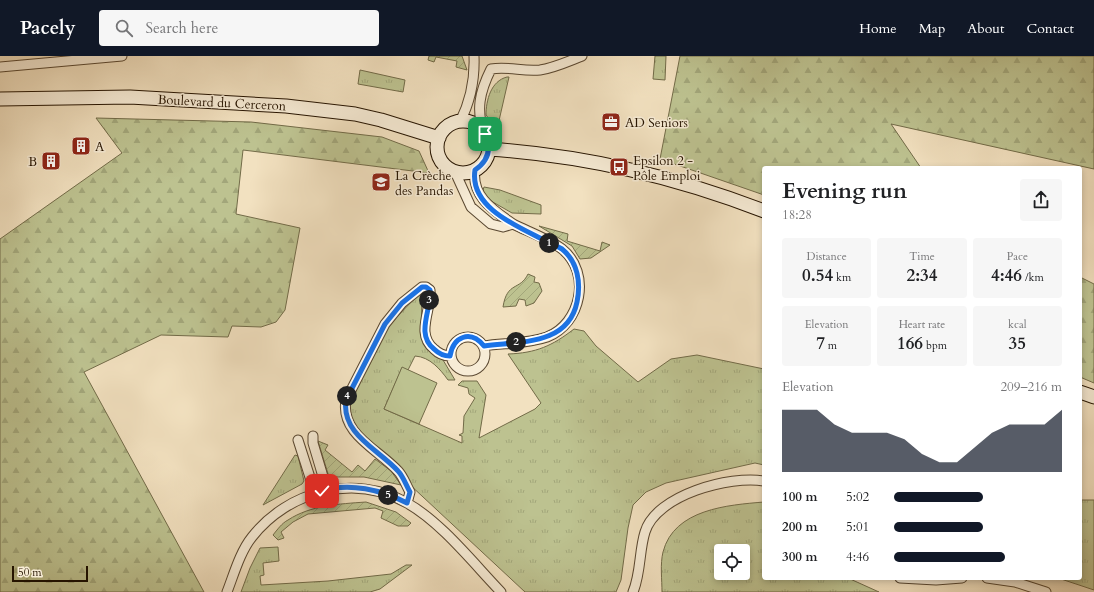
<!DOCTYPE html>
<meta charset="utf-8">
<style>
:root{--surface:#fff;--page:#f6f6f6;--text:#202124;--muted:#757577;--accent:#111827}
body{margin:0;font-family:Cardo,serif;background:var(--page);color:var(--text);height:100vh;display:flex;flex-direction:column;font-size:15px;white-space:nowrap}
*{box-sizing:border-box;margin:0}
p{font-size:13px;color:var(--muted)}
.icon{flex:none;width:22px;height:22px;fill:none;stroke:currentColor;stroke-width:2;stroke-linecap:round;stroke-linejoin:round}
.map{position:relative;flex:1;overflow:hidden}
.drawer{position:absolute;left:762px;top:110px;width:320px;height:414px;display:flex;flex-direction:column;background:var(--surface);border-radius:4px;box-shadow:0 2px 6px #0003}
.drawer>*{flex:none}
.buttons{position:absolute;left:714px;top:488px;display:grid;gap:8px}
.buttons a{display:grid;place-items:center;width:36px;height:36px;border-radius:4px;background:var(--surface);box-shadow:0 2px 6px #0003;font-size:20px}
.scale{position:absolute;left:12px;bottom:10px;width:76px;box-sizing:border-box;padding-left:4px;border:2px solid #261400;border-top:0;font-size:11px;line-height:14px;white-space:nowrap;color:#261400;-webkit-text-stroke:3px #f7ecd6;paint-order:stroke}
.pin{position:absolute;display:grid;place-items:center;width:34px;height:34px;color:#fff;margin:-17px;border-radius:8px;box-shadow:0 2px 6px #0006}
.km{position:absolute;width:20px;height:20px;margin:-10px;border-radius:50%;background:#222;color:#fff;font-size:11px;line-height:20px;text-align:center}
.round{display:grid;place-items:center;flex:none;width:42px;height:42px;border-radius:4px;background:var(--page)}
.overview{display:flex;align-items:center;justify-content:space-between;height:68px;padding:0 20px}
h1{font-size:22px;font-weight:700;line-height:30px}
.figures{display:grid;grid-template-columns:repeat(3,1fr);gap:6px;height:68px;padding:4px 20px}
.figures div{display:grid;align-content:center;border-radius:4px;background:var(--page);text-align:center}
.figures b{font-size:17px;font-weight:700}
.figures small{font-size:11px;font-weight:400}
.figures p{font-size:11px}
.chart{height:112px;padding:8px 20px}
.chart p{display:flex;justify-content:space-between}
.chart svg{width:100%;height:72px;margin-top:4px;fill:var(--accent);opacity:.7}
ul{padding:0 20px;list-style:none;font-size:13px}
li{display:grid;grid-template-columns:64px 48px 1fr;align-items:center;height:30px}
li i{height:10px;border-radius:5px;background:var(--accent)}
header{display:flex;align-items:center;gap:24px;box-sizing:border-box;height:56px;padding:0 20px;background:var(--accent);color:#fff}
header strong{font-size:19px}
nav{display:flex;gap:22px;margin-inline-start:auto;font-size:14px}
.search{width:280px;height:36px;background:var(--page);display:flex;align-items:center;gap:10px;box-sizing:border-box;padding:0 14px;border-radius:4px;color:var(--muted);font-size:15px}
.map>svg:first-child{display:block}
</style>
<header>
<strong>Pacely</strong>
<div class="search"><svg class="icon" aria-label="search" viewBox="0 0 24 24"><circle cx="10" cy="10" r="6"/><path d="M15 15l6 6"/></svg>Search here</div>
<nav><a>Home</a><a>Map</a><a>About</a><a>Contact</a></nav>
</header>
<div class="map">
<svg width="1094" height="536" viewBox="0 0 1094 536">
<defs>
<pattern id="grass-tufts" width="24" height="20" patternUnits="userSpaceOnUse"><rect width="24" height="20" fill="#bdc290"/><path d="M3 7l-1-3M5 7V3M7 7l1-3M15 17l-1-3M17 17v-4M19 17l1-3" fill="none" stroke="#a2a67a"/></pattern>
<pattern id="forest-firs" width="22" height="20" patternUnits="userSpaceOnUse"><rect width="22" height="20" fill="#bdc290"/><path d="M5 1l3.5 6h-7zM16 11l3.5 6h-7z" fill="#a2a67a"/></pattern>
<pattern id="garden-furrows" width="10" height="10" patternUnits="userSpaceOnUse"><rect width="10" height="10" fill="#bdc290"/><path d="M-1 1l2-2M0 10L10 0M9 11l2-2" fill="none" stroke="#a2a67a"/></pattern>
</defs>
<rect width="100%" height="100%" fill="#f2e1c0"/>
<filter id="stains"><feTurbulence type="fractalNoise" baseFrequency=".005" numOctaves="4"/><feColorMatrix values="0 0 0 0 .2 0 0 0 0 .09 0 0 0 0 .02 0 0 0 .5 -.17"/></filter>
<radialGradient id="worn" r=".72"><stop offset=".6" stop-color="#630" stop-opacity="0"/><stop offset="1" stop-color="#630" stop-opacity=".3"/></radialGradient>
<path fill="url(#grass-tufts)" stroke="#726b48" fill-rule="evenodd" d="M 655,0 L 666,0 L 665,24 L 653,23 Z
M 360,14 L 405,24 L 403,36 L 358,28 Z
M 507,21 L 509,21 L 498,69 L 493,68 L 486,59 C 486,44 491,25 507,21 Z
M 484,131 L 500,134 L 541,149 L 541,158 L 512,157 L 491,145 L 482,137 Z
M 419,238 L 422,240 L 421,278 L 427,291 L 443,304 L 455,324 L 448,324 C 440,313 430,301 415,300 L 408,314 L 402,312 L 384,353 L 462,387 L 462,380 L 459,379 L 463,377 L 464,360 L 475,342 L 469,338 L 468,332 L 458,329 L 462,325 L 477,325 L 486,339 L 479,382 L 535,353 L 541,347 L 508,298 C 536,297 552,290 574,273 L 584,275 L 596,290 L 638,326 L 671,303 L 697,299 L 764,313 L 764,409 L 755,407 L 666,427 L 646,436 L 633,449 L 628,472 L 621,524 L 616,536 L 525,536 L 408,427 L 349,363 L 347,348 L 387,271 Z
M 295,399 L 298,400 L 304,425 L 302,428 L 263,449 Z
M 1080,444 L 1094,444 L 1094,534 L 1058,522 L 1080,522 Z
M 764,446 L 764,522 L 848,522 L 879,536 L 662,536 C 662,524 660,508 663,496 C 674,453 728,449 764,446 ZM 721,495 L 743,495 L 743,517 L 721,517 Z
M 278,491 L 279,505 L 263,507 L 264,519 L 260,520 L 261,529 L 328,525 L 391,518 L 406,509 L 412,509 L 380,533 L 370,536 L 241,536 L 250,512 L 260,492 Z"/>
<path fill="url(#forest-firs)" stroke="#726b48" d="M 680,0 L 1094,0 L 1094,113 L 891,68 L 921,112 L 764,112 L 764,139 L 660,103 Z
M 96,62 L 251,66 L 382,81 L 419,95 L 429,117 L 243,94 L 236,158 L 300,172 L 285,254 L 276,266 L 261,271 L 232,270 L 228,281 L 161,279 L 84,316 L 204,536 L 0,536 L 0,183 L 122,97 Z
M 1080,221 L 1094,228 L 1094,327 L 1080,321 Z"/>
<path fill="url(#garden-furrows)" stroke="#726b48" d="M 429,0 L 462,0 L 467,14 L 456,11 L 457,5 L 436,1 L 434,6 L 428,4 Z
M 539,170 L 568,178 L 567,185 L 600,195 L 602,186 L 610,189 L 591,202 L 580,203 L 572,190 Z
M 528,218 L 535,221 L 534,226 L 539,227 L 542,235 L 534,247 L 526,250 L 525,244 L 519,243 L 516,250 L 503,251 C 507,225 520,235 528,218 Z
M 318,385 L 328,389 L 325,394 L 352,416 L 358,409 L 365,415 L 375,403 L 391,415 L 401,429 L 364,421 L 329,421 Z
M 366,446 L 396,456 L 411,467 L 408,470 L 398,470 L 381,462 L 383,455 L 375,452 L 308,458 L 293,466 L 281,476 L 284,482 L 278,484 L 273,479 C 277,474 282,467 288,464 C 311,449 339,448 366,446 Z"/>
<path fill="#bdc290" stroke="#726b48" d="M 402,311 L 437,327 L 419,368 L 384,353 Z"/>
<g fill="none" stroke-linecap="round" stroke-linejoin="round">
<defs>
<path id="minor" d="M 0,11 L 122,0
M 460,66 C 471,44 475,24 474,0
M 485,78 C 475,55 480,35 491,13 C 509,10 523,16 540,14 C 554,12 569,5 582,0
M 475,114 C 471,141 495,155 513,168
M 455,116 L 471,151 L 491,168 L 503,171 L 513,168 C 527,175 551,184 562,193 C 592,217 581,268 547,281 C 527,288 504,287 484,290
M451 298a17 17 0 1 1 34 0a17 17 0 1 1-34 0Z
M 313,380 L 313,387 L 327,434
M 298,384 L 315,437
M 407,447 L 410,436 C 406,429 403,420 398,415 C 378,393 340,378 346,344 L 385,268 L 402,247 L 422,231 L 426,231 L 430,234 C 432,253 415,278 434,293 C 439,298 443,300 450,300
M 900,522 L 936,524 L 962,522
M 987,522 L 1015,526 L 1046,536
M 227,536 C 234,518 240,496 252,481 C 288,435 354,417 407,447 C 441,466 474,508 501,536
M 633,536 C 641,517 639,495 645,476 C 656,439 730,419 764,425"/>
<path id="secondary" d="M 0,43 L 130,41 L 286,50 L 355,58 L 381,64 L 439,82
M437 91a26 26 0 1 1 52 0a26 26 0 1 1-52 0Z
M 489,93 C 586,100 673,120 764,155
M 1080,336 L 1094,341"/>
</defs>
<use href="#minor" stroke="#594730" stroke-width="11"/>
<use href="#secondary" stroke="#261400" stroke-width="15"/>
<use href="#minor" stroke="#f7ecd6" stroke-width="9"/>
<use href="#secondary" stroke="#f7ecd6" stroke-width="13"/>
</g>
<g fill="none" stroke-linecap="round" stroke-linejoin="round">
<defs>
<path id="route" d="M 322,435 C 349,426 382,434 407,447 L 410,436 C 406,429 403,420 398,415 C 378,393 341,378 346,344 L 385,268 L 402,247 L 422,231 L 426,231 L 430,234 C 432,253 415,278 434,293 C 439,298 443,300 450,300 C 453,281 470,273 484,290 C 519,285 568,290 577,246 C 581,227 578,206 562,193 C 557,190 551,187 546,185 C 519,171 469,152 475,114 C 488,105 492,93 485,78"/>
</defs>
<use href="#route" stroke="#fff" stroke-width="8"/>
<use href="#route" stroke="#1a73e8" stroke-width="5"/>
</g>
<defs>
<symbol id="office-square" viewBox="-11 -11 22 22"><rect x="-9" y="-9" width="18" height="18" rx="4" fill="#8f2418" stroke="#f7ecd6"/><path d="M-6-3h4V-5.5h4V-3h4V5H-6ZM-1-4.5V-3h2v-1.5ZM-6 0V1H6V0Z" fill="#fff"/></symbol>
<symbol id="building-square" viewBox="-11 -11 22 22"><rect x="-9" y="-9" width="18" height="18" rx="4" fill="#8f2418" stroke="#f7ecd6"/><path d="M-4-6H4V6H1V3H-1V6H-4ZM-2.5-4.3h1.7v1.8h-1.7ZM.8-4.3h1.7v1.8H.8ZM-2.5-1h1.7V.8h-1.7ZM.8-1h1.7V.8H.8Z" fill="#fff"/></symbol>
<symbol id="bus-square" viewBox="-11 -11 22 22"><rect x="-9" y="-9" width="18" height="18" rx="4" fill="#8f2418" stroke="#f7ecd6"/><path d="M-5-6H5V4H4V6H2V4H-2V6H-4V4H-5ZM-3.5-4V0h7V-4ZM-3.5 1.2v1.5H-2V1.2ZM2 1.2v1.5H3.5V1.2Z" fill="#fff"/></symbol>
<symbol id="school-square" viewBox="-11 -11 22 22"><rect x="-9" y="-9" width="18" height="18" rx="4" fill="#8f2418" stroke="#f7ecd6"/><path d="M0-5L7-2L0 1L-7-2ZM-4 1L0 2.5L4 1V4Q0 6-4 4Z" fill="#fff"/></symbol>
</defs>
<g fill-rule="evenodd">
<use href="#office-square" x="600" y="55" width="22" height="22"/>
<use href="#building-square" x="70" y="79" width="22" height="22"/>
<use href="#building-square" x="40" y="94" width="22" height="22"/>
<use href="#bus-square" x="608" y="100" width="22" height="22"/>
<use href="#school-square" x="370" y="115" width="22" height="22"/>
</g>
<g text-anchor="middle" stroke-width="3" stroke-linejoin="round" paint-order="stroke">
<g font-size="13" fill="#261400" stroke="#f7ecd6">
<text transform="translate(222 46) rotate(3)" y="5">Boulevard du Cerceron</text>
</g>
<g font-size="13" fill="#261400" stroke="#f7ecd6" text-anchor="start">
<text x="625" y="71">AD Seniors</text>
<text x="95" y="95">A</text>
<text x="633" y="109">Epsilon 2 -<tspan x="633" dy="15">Pôle Emploi</tspan></text>
<text x="37" y="110" text-anchor="end">B</text>
<text x="395" y="124">La Crèche<tspan x="395" dy="15">des Pandas</tspan></text>
</g>
</g>
<rect width="100%" height="100%" filter="url(#stains)"/>
<rect width="100%" height="100%" fill="url(#worn)"/>
</svg>
<div class="buttons">
<a><svg class="icon" aria-label="locate" viewBox="0 0 24 24"><circle cx="12" cy="12" r="6"/><path d="M12 2v4M12 18v4M2 12h4M18 12h4"/></svg></a>
</div>
<div class="scale">50 m</div>
<div class="pin" style="left:485px;top:78px;background:#1e9e55"><svg class="icon" aria-label="arrive" viewBox="0 0 24 24"><path d="M6 21V4h12l-3 4 3 4H6"/></svg></div>
<div class="pin" style="left:322px;top:435px;background:#d93025"><svg class="icon" aria-label="check" viewBox="0 0 24 24"><path d="M5 12l5 5 9-10"/></svg></div>
<b class="km" style="left:549px;top:187px">1</b>
<b class="km" style="left:516px;top:286px">2</b>
<b class="km" style="left:429px;top:244px">3</b>
<b class="km" style="left:347px;top:340px">4</b>
<b class="km" style="left:388px;top:439px">5</b>
<section class="drawer">
<div class="overview"><div><h1>Evening run</h1><p>18:28</p></div><a class="round"><svg class="icon" aria-label="share" viewBox="0 0 24 24"><path d="M12 15V3M7 8l5-5 5 5M5 13v7h14v-7"/></svg></a></div>
<div class="figures">
<div><p>Distance</p><b>0.54<small> km</small></b></div>
<div><p>Time</p><b>2:34</b></div>
<div><p>Pace</p><b>4:46<small> /km</small></b></div>
</div>
<div class="figures">
<div><p>Elevation</p><b>7<small> m</small></b></div>
<div><p>Heart rate</p><b>166<small> bpm</small></b></div>
<div><p>kcal</p><b>35</b></div>
</div>
<div class="chart"><p><span>Elevation</span>209–216 m</p>
<svg viewBox="0 0 160 44" preserveAspectRatio="none"><path d="M0 44V6L10 6L20 6L30 15L40 20L50 20L60 20L70 24L80 33L90 38L100 38L110 29L120 20L130 15L140 15L150 15L160 6V44z"/></svg>
</div>
<ul>
<li><b>100 m</b>5:02<i style="width:53%"></i></li>
<li><b>200 m</b>5:01<i style="width:53%"></i></li>
<li><b>300 m</b>4:46<i style="width:66%"></i></li>
</ul>
</section>
</div>
